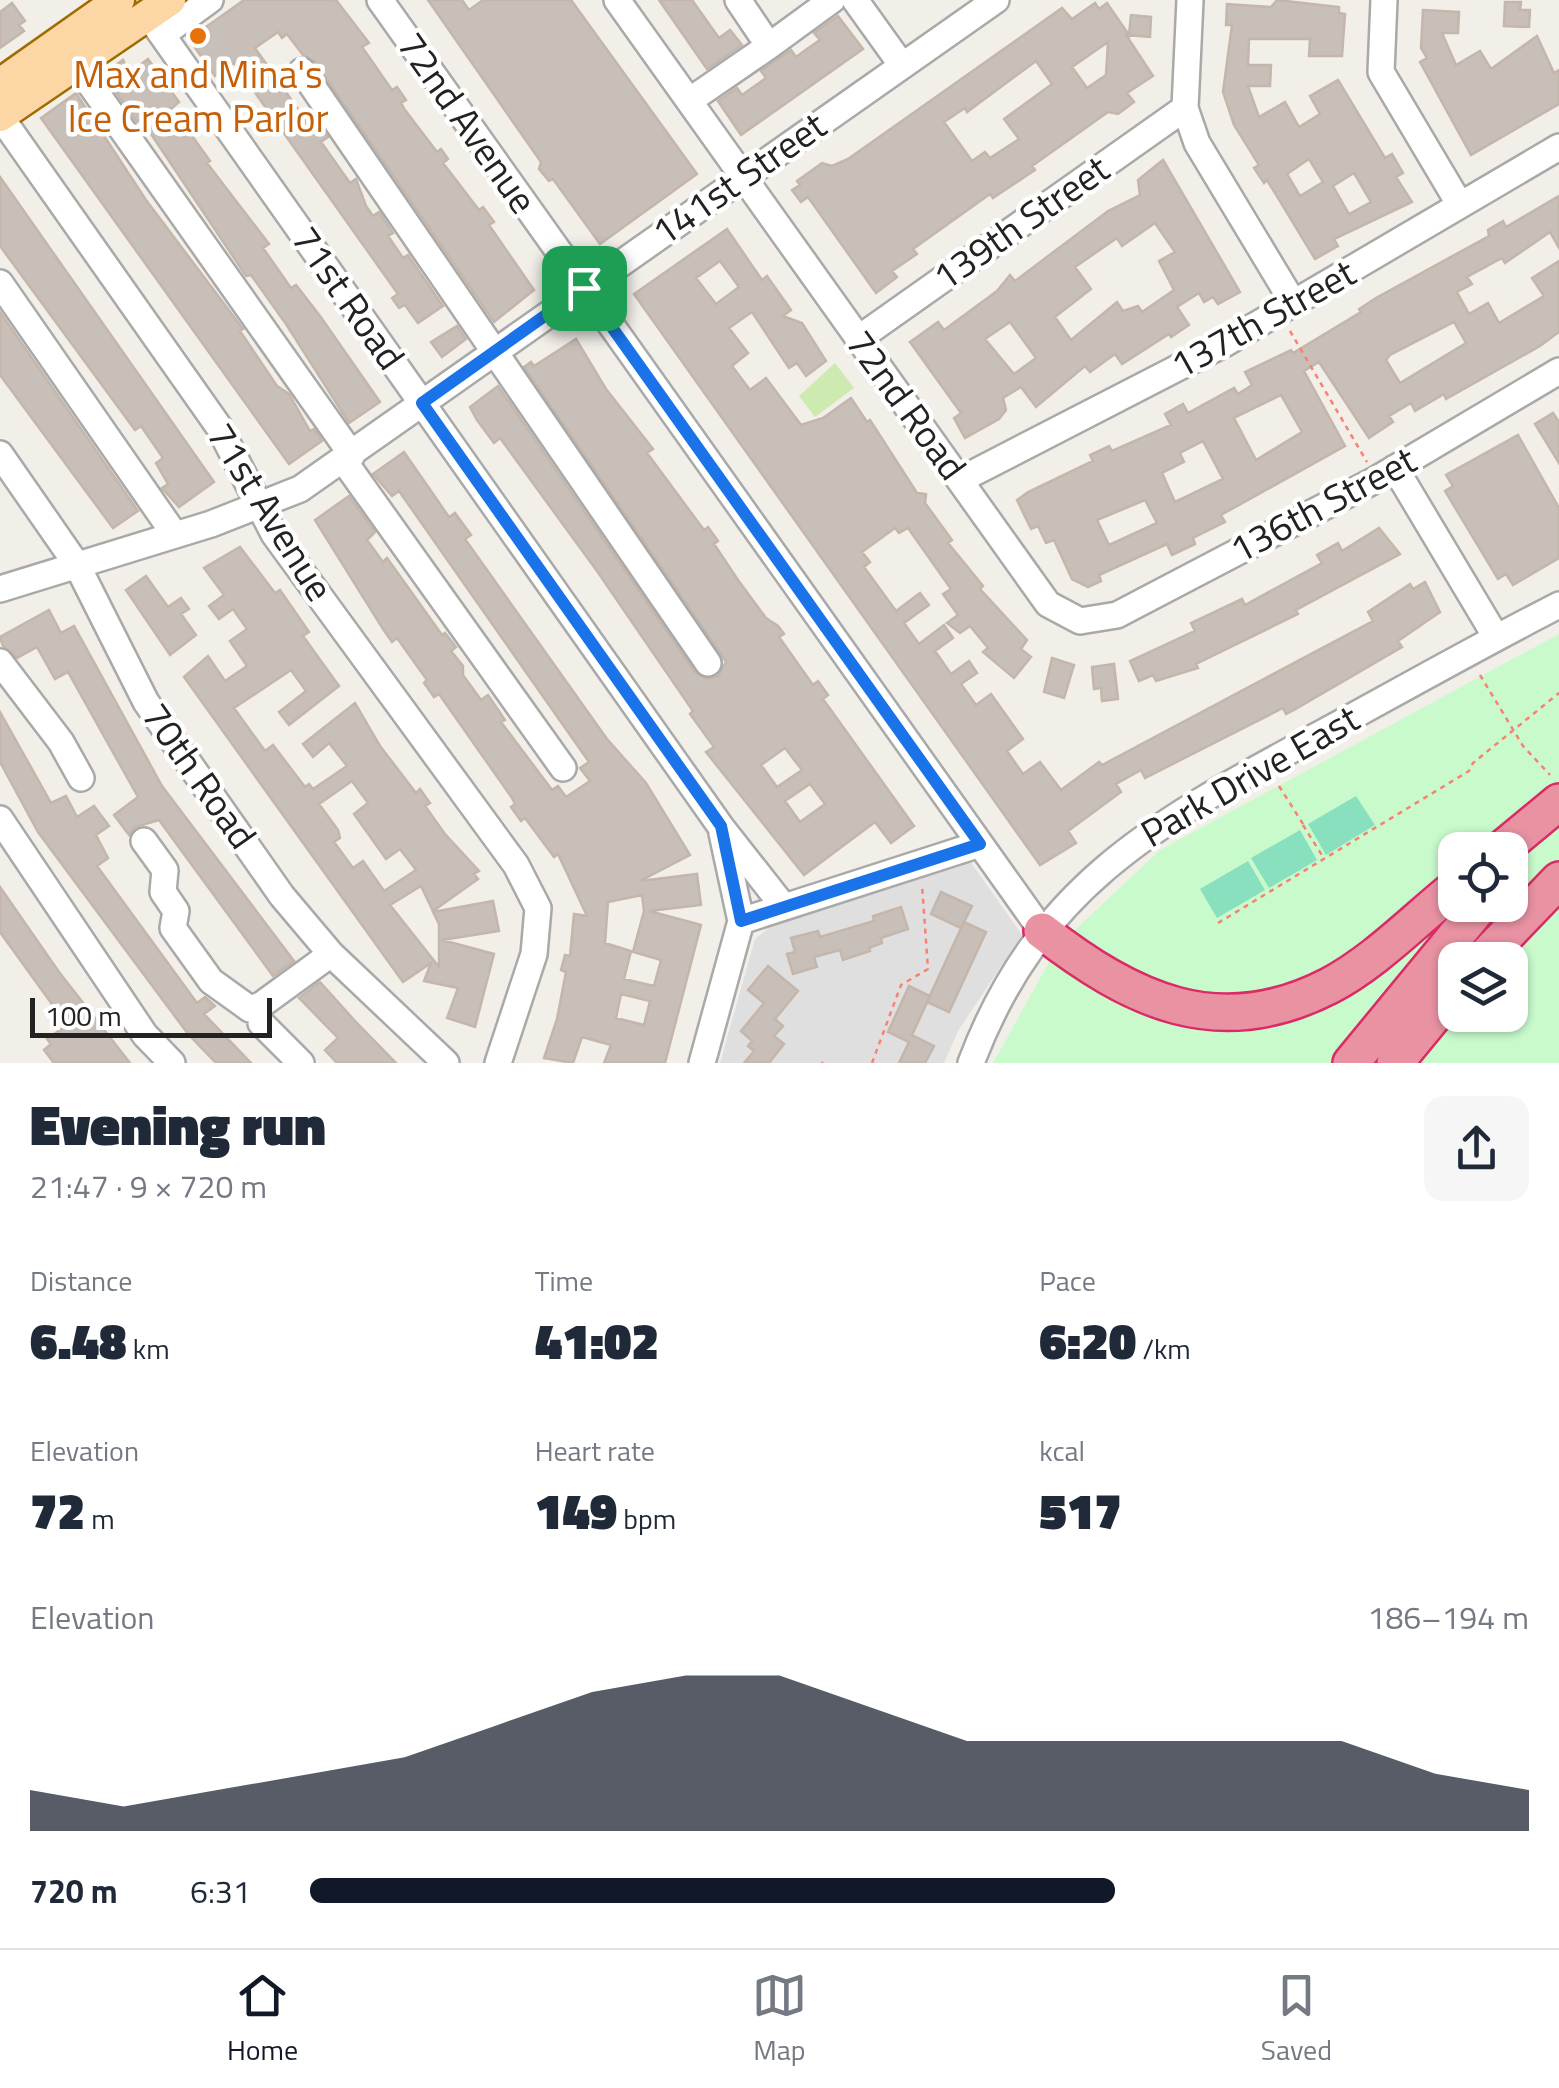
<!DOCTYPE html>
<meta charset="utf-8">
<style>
:root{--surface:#fff;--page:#f6f6f7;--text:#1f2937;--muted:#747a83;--line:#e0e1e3;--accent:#111827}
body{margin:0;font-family:"Titillium Web",sans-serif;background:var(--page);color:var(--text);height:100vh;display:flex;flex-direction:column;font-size:38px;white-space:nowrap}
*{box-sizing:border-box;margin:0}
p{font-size:32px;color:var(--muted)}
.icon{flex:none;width:55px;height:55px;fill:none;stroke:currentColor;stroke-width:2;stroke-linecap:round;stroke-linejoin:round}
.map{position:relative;height:1063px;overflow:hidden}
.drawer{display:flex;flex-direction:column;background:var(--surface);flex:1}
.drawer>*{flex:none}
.tools{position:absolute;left:1438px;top:832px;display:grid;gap:20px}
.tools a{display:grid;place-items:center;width:90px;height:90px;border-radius:20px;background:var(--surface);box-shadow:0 2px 8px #0004;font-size:50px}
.scale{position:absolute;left:30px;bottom:25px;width:242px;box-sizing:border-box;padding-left:10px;border:5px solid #222;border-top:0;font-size:28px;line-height:35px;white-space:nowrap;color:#222;-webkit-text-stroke:8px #fff;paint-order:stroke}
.pin{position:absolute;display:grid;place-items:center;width:85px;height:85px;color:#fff;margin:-42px;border-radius:20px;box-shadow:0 5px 15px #0006}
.round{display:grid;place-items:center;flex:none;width:105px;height:105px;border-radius:20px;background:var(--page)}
.summary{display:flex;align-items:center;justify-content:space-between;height:170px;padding:0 30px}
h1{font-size:55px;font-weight:800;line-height:75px}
.figures{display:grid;grid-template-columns:repeat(3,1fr);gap:15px;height:170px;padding:10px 30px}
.figures div{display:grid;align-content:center}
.figures b{font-size:50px;font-weight:800}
.figures small{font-size:28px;font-weight:400}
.figures p{font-size:28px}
.chart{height:280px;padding:20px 30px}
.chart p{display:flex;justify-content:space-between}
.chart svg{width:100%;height:180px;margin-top:10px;fill:var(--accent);opacity:.7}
ul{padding:0 30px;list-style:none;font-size:32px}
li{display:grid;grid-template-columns:160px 120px 1fr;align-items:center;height:75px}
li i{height:25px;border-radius:12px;background:var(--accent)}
.menu{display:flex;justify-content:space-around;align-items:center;height:140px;border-top:2px solid var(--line);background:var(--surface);font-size:28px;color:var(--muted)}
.menu a{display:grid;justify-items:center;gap:5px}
.menu .selected{color:var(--accent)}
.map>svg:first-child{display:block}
</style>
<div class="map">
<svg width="1559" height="1063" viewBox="0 0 1559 1063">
<rect width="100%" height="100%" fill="#f2efe9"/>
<path fill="#e0dfdf" d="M 967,857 L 1022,935 L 958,1031 L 944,1063 L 720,1063 L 755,939 L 771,926 Z"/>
<path fill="#cdebb0" d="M 835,363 L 854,388 L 815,417 L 799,396 Z"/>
<path fill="#c8facc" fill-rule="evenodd" d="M 1559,634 L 1559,1063 L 993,1063 L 1058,946 L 1160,850 ZM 1455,850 L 1510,850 L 1510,905 L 1455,905 ZM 1455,960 L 1510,960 L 1510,1015 L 1455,1015 Z"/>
<path fill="#88e0be" d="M 1356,796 L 1375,825 L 1326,855 L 1308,824 Z
M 1300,830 L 1317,860 L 1269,888 L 1251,858 Z
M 1248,861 L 1265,890 L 1217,918 L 1200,889 Z"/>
<path fill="#c7bfb8" stroke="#c4b6ab" stroke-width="2.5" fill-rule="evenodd" d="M 244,0 L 336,0 L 369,43 L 362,47 L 392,90 L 397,87 L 406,100 L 401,103 L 405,110 L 437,152 L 441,149 L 448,159 L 443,163 L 479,210 L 483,207 L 494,222 L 489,225 L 534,290 L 494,322 L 315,62 L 303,55 L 287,34 L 282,38 L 278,32 L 255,48 L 314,132 L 320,127 L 328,137 L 321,142 L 350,183 L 356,179 L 366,206 L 373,216 L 379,212 L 393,233 L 388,236 L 403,258 L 408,255 L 443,306 L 418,323 L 405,305 L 399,308 L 392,298 L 398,294 L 234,63 L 215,76 L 189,39 Z
M 428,0 L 462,0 L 469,10 L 483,0 L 571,0 L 697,174 L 600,244 L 553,179 L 549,181 L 539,169 L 541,162 Z
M 659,0 L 692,0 L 719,38 L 730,30 L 742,45 L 707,69 Z
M 1277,0 L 1339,7 L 1339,13 L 1345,14 L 1342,56 L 1309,56 L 1310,39 L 1249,39 L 1248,65 L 1271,65 L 1270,86 L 1248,86 L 1259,117 L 1285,102 L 1299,127 L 1320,114 L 1310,96 L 1338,80 L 1385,158 L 1392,154 L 1403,173 L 1396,177 L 1412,202 L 1334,239 L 1338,246 L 1315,259 L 1267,180 L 1264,183 L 1254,168 L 1259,165 L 1234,125 L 1223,92 L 1232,25 L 1226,25 L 1227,4 L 1271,7 ZM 1309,159 L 1323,182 L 1300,196 L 1287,174 ZM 1354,173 L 1371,202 L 1349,214 L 1333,186 Z
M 1505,2 L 1521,2 L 1520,10 L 1530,10 L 1529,27 L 1504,26 Z
M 12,3 L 25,21 L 19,25 L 24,31 L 0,48 L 0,12 Z
M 1095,3 L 1099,9 L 1107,3 L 1129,35 L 1131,15 L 1151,17 L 1150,37 L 1126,35 L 1153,76 L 1127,93 L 1134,102 L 1118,114 L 1108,112 L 1032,166 L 1035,170 L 993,198 L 990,194 L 913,249 L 917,254 L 892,271 L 897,277 L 876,293 L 808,197 L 801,202 L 792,190 L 800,185 L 797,181 L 822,163 L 832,166 L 848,159 L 1062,8 L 1072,19 ZM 1108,42 L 1106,75 L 1087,88 L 1072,67 ZM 1036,61 L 1052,84 L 1004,119 L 1019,139 L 990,158 L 985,152 L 972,161 L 944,122 L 965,108 L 967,112 Z
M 1423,10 L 1459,12 L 1458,33 L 1442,33 L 1456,65 L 1480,51 L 1491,69 L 1537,36 L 1554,73 L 1559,70 L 1559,104 L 1471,155 L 1420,62 L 1427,58 L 1421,48 Z
M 838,16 L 863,49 L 741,135 L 718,101 L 737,88 L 742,95 L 766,78 L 761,71 L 791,50 L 796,57 L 807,49 L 820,40 L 814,33 Z
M 148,59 L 179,102 L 172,108 L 210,161 L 207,163 L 269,244 L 263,248 L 291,288 L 296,285 L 320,316 L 380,402 L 349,423 L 286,324 L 251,275 L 246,276 L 141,119 L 137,122 L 103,74 L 123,60 L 129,73 Z
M 76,93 L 146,200 L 243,329 L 240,331 L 277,386 L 289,394 L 310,431 L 314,429 L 322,441 L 289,464 L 41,118 Z
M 1163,160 L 1240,292 L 1218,304 L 1213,297 L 1204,302 L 1199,293 L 1177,307 L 1189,325 L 1171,337 L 1169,334 L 1122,364 L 1115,354 L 1090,372 L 1085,366 L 1036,407 L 1021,387 L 1003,398 L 1006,410 L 999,419 L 965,438 L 954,418 L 961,413 L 910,342 L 938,322 L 944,330 L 997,291 L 1010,275 L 1015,281 L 1108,211 L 1140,195 L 1138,180 ZM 1155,223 L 1175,252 L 1159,261 L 1174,290 L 1142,312 L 1138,306 L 1123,311 L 1117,302 L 1071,340 L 1055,317 L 1091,289 L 1075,267 L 1117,238 L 1122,246 ZM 1010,322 L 1036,358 L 1014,374 L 985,339 Z
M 0,177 L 214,482 L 179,507 L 162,488 L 168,484 L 156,463 L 163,458 L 141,426 L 135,430 L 0,246 Z
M 1559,196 L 1559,248 L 1550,232 L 1505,263 L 1502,258 L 1467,277 L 1472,284 L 1457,292 L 1469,314 L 1488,303 L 1499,323 L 1544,296 L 1532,278 L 1559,261 L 1559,332 L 1540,346 L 1446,399 L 1444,394 L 1415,411 L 1411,403 L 1389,416 L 1393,422 L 1369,438 L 1319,362 L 1304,371 L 1345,446 L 1221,515 L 1225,522 L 1193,538 L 1195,544 L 1172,555 L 1167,544 L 1099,575 L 1101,581 L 1088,587 L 1072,579 L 1054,540 L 1046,543 L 1038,526 L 1031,529 L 1017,500 L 1028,492 L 1093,461 L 1090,455 L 1109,446 L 1112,451 L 1171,425 L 1165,414 L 1183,404 L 1188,413 L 1234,388 L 1238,394 L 1252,385 L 1245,372 L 1291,350 L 1293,353 L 1361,312 L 1359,309 L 1376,298 L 1489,236 L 1488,230 L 1503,221 L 1506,227 ZM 1454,322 L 1466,343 L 1400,383 L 1386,360 L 1390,355 ZM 1281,395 L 1302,432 L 1256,460 L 1234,418 ZM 1203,441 L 1223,479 L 1175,502 L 1162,473 L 1184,462 L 1180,453 ZM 1145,500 L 1157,523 L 1109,545 L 1097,520 Z
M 727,229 L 762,280 L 767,276 L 791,310 L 783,316 L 802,323 L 826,361 L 806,376 L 797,363 L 789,368 L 752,312 L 729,328 L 748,353 L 732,366 L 750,390 L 766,378 L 801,425 L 823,418 L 851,398 L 867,422 L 870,420 L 917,493 L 926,494 L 925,503 L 952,540 L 948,543 L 983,586 L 980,589 L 1027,640 L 1021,649 L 1031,657 L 1014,678 L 983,652 L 988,648 L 970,626 L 960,633 L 947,623 L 958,615 L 943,594 L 951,589 L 908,528 L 899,533 L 895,528 L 862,552 L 870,562 L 864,567 L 896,611 L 920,593 L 929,605 L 904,623 L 919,644 L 944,625 L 953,638 L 935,651 L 951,674 L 969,661 L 977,673 L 961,684 L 976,705 L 991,694 L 1023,739 L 1007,751 L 1023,774 L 1040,762 L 1061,790 L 1099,762 L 1102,765 L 1373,621 L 1368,612 L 1410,584 L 1413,589 L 1425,582 L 1440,612 L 1398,641 L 1402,647 L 1294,710 L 1286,714 L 1283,708 L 1145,778 L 1141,770 L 1116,784 L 1121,792 L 1068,831 L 1076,843 L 1040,865 L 634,294 ZM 720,261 L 739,287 L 716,304 L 696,278 Z
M 0,312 L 138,511 L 113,528 L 0,375 Z
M 457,326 L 466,339 L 442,357 L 431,342 Z
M 576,339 L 606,389 L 653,449 L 647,453 L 650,457 L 704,530 L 708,527 L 718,541 L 714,544 L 738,580 L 766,618 L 778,626 L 784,634 L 779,637 L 813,685 L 818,681 L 828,695 L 823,699 L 914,826 L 891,843 L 875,822 L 804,875 L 706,752 L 714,747 L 690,714 L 693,711 L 597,571 L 500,438 L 494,443 L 477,420 L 470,407 L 498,386 L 695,672 L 708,679 L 718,676 L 726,662 L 721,654 L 524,367 L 531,362 L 534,366 ZM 785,748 L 802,770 L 777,787 L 761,765 ZM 810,784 L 825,804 L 800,822 L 785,801 Z
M 1553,413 L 1559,422 L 1559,463 L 1535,424 Z
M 1518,435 L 1559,508 L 1559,558 L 1513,585 L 1506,574 L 1498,579 L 1445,491 L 1453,486 L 1446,475 Z
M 404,452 L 449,517 L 455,513 L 471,535 L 465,539 L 607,739 L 646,783 L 690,855 L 640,881 L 697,874 L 701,905 L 649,911 L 701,925 L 665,1063 L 604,1063 L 611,1045 L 582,1037 L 573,1063 L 544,1058 L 557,1019 L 566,972 L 561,970 L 565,955 L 570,956 L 574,914 L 587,916 L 558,854 L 554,857 L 525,818 L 521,821 L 511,807 L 515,804 L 512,798 L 439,694 L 434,697 L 424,683 L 427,680 L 397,638 L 392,642 L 383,629 L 315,520 L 349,496 L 375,532 L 367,540 L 383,562 L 387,558 L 442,635 L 445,633 L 456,647 L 451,651 L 463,666 L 463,675 L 481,700 L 488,695 L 505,720 L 501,722 L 552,790 L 558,786 L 566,797 L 590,781 L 580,768 L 589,762 L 399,491 L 392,496 L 373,474 ZM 642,895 L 644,911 L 633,952 L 661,960 L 654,986 L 624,979 L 631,951 L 605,943 L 608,902 ZM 621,994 L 650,1001 L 644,1025 L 616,1018 Z
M 1379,528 L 1400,554 L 1296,610 L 1298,614 L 1196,664 L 1198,668 L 1156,681 L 1153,675 L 1139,681 L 1130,661 L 1195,631 L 1191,623 L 1242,599 L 1245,605 L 1322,563 L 1317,555 L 1338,543 L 1342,551 Z
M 240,547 L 275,593 L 280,590 L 309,632 L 303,636 L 339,686 L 289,725 L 279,712 L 306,691 L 291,670 L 234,708 L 265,751 L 273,745 L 305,787 L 309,784 L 313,789 L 347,766 L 329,743 L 313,757 L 303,744 L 355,703 L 380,746 L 416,793 L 420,789 L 430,803 L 425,806 L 445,834 L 479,871 L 474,874 L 478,879 L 433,911 L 421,886 L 390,905 L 439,967 L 439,924 L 433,912 L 493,901 L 499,931 L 442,940 L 494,954 L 475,1027 L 447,1018 L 458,988 L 424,981 L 431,963 L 403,982 L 184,677 L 208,656 L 225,681 L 247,666 L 230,641 L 247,629 L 233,609 L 219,619 L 209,606 L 224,595 L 204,568 ZM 352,781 L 368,803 L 354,814 L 386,859 L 400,849 L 416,870 L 384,891 L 363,861 L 353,868 L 334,842 L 340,838 L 338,830 L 319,804 Z
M 146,576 L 168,607 L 181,598 L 189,609 L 181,614 L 196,635 L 170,655 L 126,590 Z
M 49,610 L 61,633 L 74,626 L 162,786 L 294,961 L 273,976 L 159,820 L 135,827 L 129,835 L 114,815 L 138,797 L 68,672 L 55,679 L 37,647 L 17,658 L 3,646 L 0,637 Z
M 1052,658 L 1074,665 L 1064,698 L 1044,692 Z
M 1114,664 L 1118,699 L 1102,701 L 1101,688 L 1094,689 L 1092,667 Z
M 0,712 L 51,803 L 66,796 L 77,817 L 94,806 L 109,826 L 96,835 L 108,858 L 97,866 L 197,1003 L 205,997 L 215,1006 L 204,1014 L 251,1063 L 216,1063 L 188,1034 L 38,832 L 0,762 Z
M 0,887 L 59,972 L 130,1063 L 54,1063 L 44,1050 L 51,1044 L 47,1039 L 67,1025 L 0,932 Z
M 941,892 L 972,906 L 961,928 L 931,914 Z
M 901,907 L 908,929 L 881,938 L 882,943 L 869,948 L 870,951 L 843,960 L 840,950 L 814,957 L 817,967 L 793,974 L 787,954 L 795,952 L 791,938 L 818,931 L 820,937 L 874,921 L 873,916 Z
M 964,922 L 986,932 L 949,1012 L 927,1002 Z
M 768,966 L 798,991 L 775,1019 L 783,1026 L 774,1036 L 784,1044 L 769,1063 L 744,1063 L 754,1051 L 748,1046 L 752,1041 L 741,1031 L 764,1003 L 748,990 Z
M 320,982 L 355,1021 L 396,1063 L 337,1063 L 325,1050 L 338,1038 L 299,998 Z
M 909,986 L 930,996 L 912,1035 L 934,1046 L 925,1063 L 899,1063 L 909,1042 L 888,1032 Z"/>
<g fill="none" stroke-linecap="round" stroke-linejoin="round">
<defs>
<path id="minor" d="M 380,0 L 1042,931
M 617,0 L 1048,604 L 1080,621 L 1117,615 L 1377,479 L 1559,371
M 855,0 L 901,64
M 1190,0 L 1185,108 L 1197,143 L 1294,304
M 1384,0 L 1381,72 L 1460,205
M 148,15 L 721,827 L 784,907
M 162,35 L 210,0
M 769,46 L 832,0
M 76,64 L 352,455
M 302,71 L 708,663
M 689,101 L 769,46 L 738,0
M 0,116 L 219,427 L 274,534 L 516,865 L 538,908 L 534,954 L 498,1063
M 0,283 L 175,535
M 858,339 L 1185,108
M 0,454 L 77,565 L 146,702 L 282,896 L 331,954 L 446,1063
M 344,461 L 563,768
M 1395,468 L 1496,637
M 960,480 L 1224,344 L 1559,147
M 0,589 L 211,524 L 300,489 L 996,0
M 0,662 L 61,742 L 81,778
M 0,819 L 145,1035 L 172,1063
M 722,833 L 741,921
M 144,841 L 165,870 L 163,892 L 176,911 L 173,928 L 211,981 L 250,1009 L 261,1005 L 331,954
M 261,1023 L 301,1063
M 702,1063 L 741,921 L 980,844
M 971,1063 C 1040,880 1164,819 1326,731 C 1403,689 1481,645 1559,605"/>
<path id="major" d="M 0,84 L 119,0
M 0,116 L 170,0"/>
<path id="highway" d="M 1501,850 L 1559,802
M 1042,931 C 1131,1000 1218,1043 1329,986 C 1375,962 1415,920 1455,888
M 1482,960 L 1559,880
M 1351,1063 L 1481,905
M 1395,1063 L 1455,990"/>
</defs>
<use href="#minor" stroke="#a9a9a9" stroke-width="30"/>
<use href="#major" stroke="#a06b00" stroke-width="35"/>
<use href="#highway" stroke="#dc2a67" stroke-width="40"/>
<path stroke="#fa8072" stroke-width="2.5" stroke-dasharray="5 5" stroke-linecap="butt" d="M 1290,331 L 1367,462
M 1480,675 L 1523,746 L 1550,775
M 1279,786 L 1303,824
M 1303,825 L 1323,857
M 1218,923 L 1469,771 L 1473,763 L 1559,693
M 822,1063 L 823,1062
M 872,1063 L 901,985 L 928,969 L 922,885"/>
<use href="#minor" stroke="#fff" stroke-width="25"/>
<use href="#major" stroke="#fcd6a4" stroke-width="30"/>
<use href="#highway" stroke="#e892a2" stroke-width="35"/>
</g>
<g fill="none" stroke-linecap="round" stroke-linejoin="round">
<defs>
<path id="route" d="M 584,288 L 980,844 L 741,921 L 721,826 L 422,403 Z"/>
</defs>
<use href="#route" stroke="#fff" stroke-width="20"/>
<use href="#route" stroke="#1a73e8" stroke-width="12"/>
</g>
<circle fill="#e8710a" stroke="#fff" stroke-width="4" cx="198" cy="36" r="10"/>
<g text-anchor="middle" stroke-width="9" stroke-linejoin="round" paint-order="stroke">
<g font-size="38" fill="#c56008" stroke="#fff">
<text x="198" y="88">Max and Mina's<tspan x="198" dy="44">Ice Cream Parlor</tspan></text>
</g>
<g font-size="38" fill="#222" stroke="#fff">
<text transform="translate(467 123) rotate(55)" y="13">72nd Avenue</text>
<text transform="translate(739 179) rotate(-35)" y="13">141st Street</text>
<text transform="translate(1021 223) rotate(-35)" y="13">139th Street</text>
<text transform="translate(348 298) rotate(55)" y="13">71st Road</text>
<text transform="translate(1263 319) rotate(-29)" y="13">137th Street</text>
<text transform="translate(906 405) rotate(54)" y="13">72nd Road</text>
<text transform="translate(1323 505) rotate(-28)" y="13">136th Street</text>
<text transform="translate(270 512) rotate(58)" y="13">71st Avenue</text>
<text transform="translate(199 776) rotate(55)" y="13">70th Road</text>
<text transform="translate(1250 776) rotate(-30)" y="13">Park Drive East</text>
</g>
</g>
</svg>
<div class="tools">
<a><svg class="icon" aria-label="locate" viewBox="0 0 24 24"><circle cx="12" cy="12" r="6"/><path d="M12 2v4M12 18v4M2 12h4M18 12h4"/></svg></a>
<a><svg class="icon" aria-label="layers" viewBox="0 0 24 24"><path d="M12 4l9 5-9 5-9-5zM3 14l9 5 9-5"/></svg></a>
</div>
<div class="scale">100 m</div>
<div class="pin" style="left:584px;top:288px;background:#1e9e55"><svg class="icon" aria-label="arrive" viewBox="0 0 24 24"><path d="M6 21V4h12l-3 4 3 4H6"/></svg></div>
</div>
<section class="drawer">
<div class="summary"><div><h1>Evening run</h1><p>21:47 · 9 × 720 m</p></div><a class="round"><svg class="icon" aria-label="share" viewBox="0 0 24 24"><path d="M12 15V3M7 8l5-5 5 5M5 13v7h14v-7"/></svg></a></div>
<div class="figures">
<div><p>Distance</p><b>6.48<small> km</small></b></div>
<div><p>Time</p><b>41:02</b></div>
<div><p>Pace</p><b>6:20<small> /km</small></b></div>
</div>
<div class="figures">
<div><p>Elevation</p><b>72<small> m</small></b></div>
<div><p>Heart rate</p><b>149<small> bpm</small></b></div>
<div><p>kcal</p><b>517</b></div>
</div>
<div class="chart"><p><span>Elevation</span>186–194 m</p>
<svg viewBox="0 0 160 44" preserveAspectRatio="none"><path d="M0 44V34L10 38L20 34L30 30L40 26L50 18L60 10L70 6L80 6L90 14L100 22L110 22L120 22L130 22L140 22L150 30L160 34V44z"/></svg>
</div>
<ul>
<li><b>720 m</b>6:31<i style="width:66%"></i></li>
</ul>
</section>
<nav class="menu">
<a class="selected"><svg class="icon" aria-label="home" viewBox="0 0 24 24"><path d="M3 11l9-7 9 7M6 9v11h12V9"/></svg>Home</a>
<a><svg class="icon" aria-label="map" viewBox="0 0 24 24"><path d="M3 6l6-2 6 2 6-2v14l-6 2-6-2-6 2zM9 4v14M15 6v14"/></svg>Map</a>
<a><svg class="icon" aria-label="saved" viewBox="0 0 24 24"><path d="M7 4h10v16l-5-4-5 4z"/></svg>Saved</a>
</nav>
